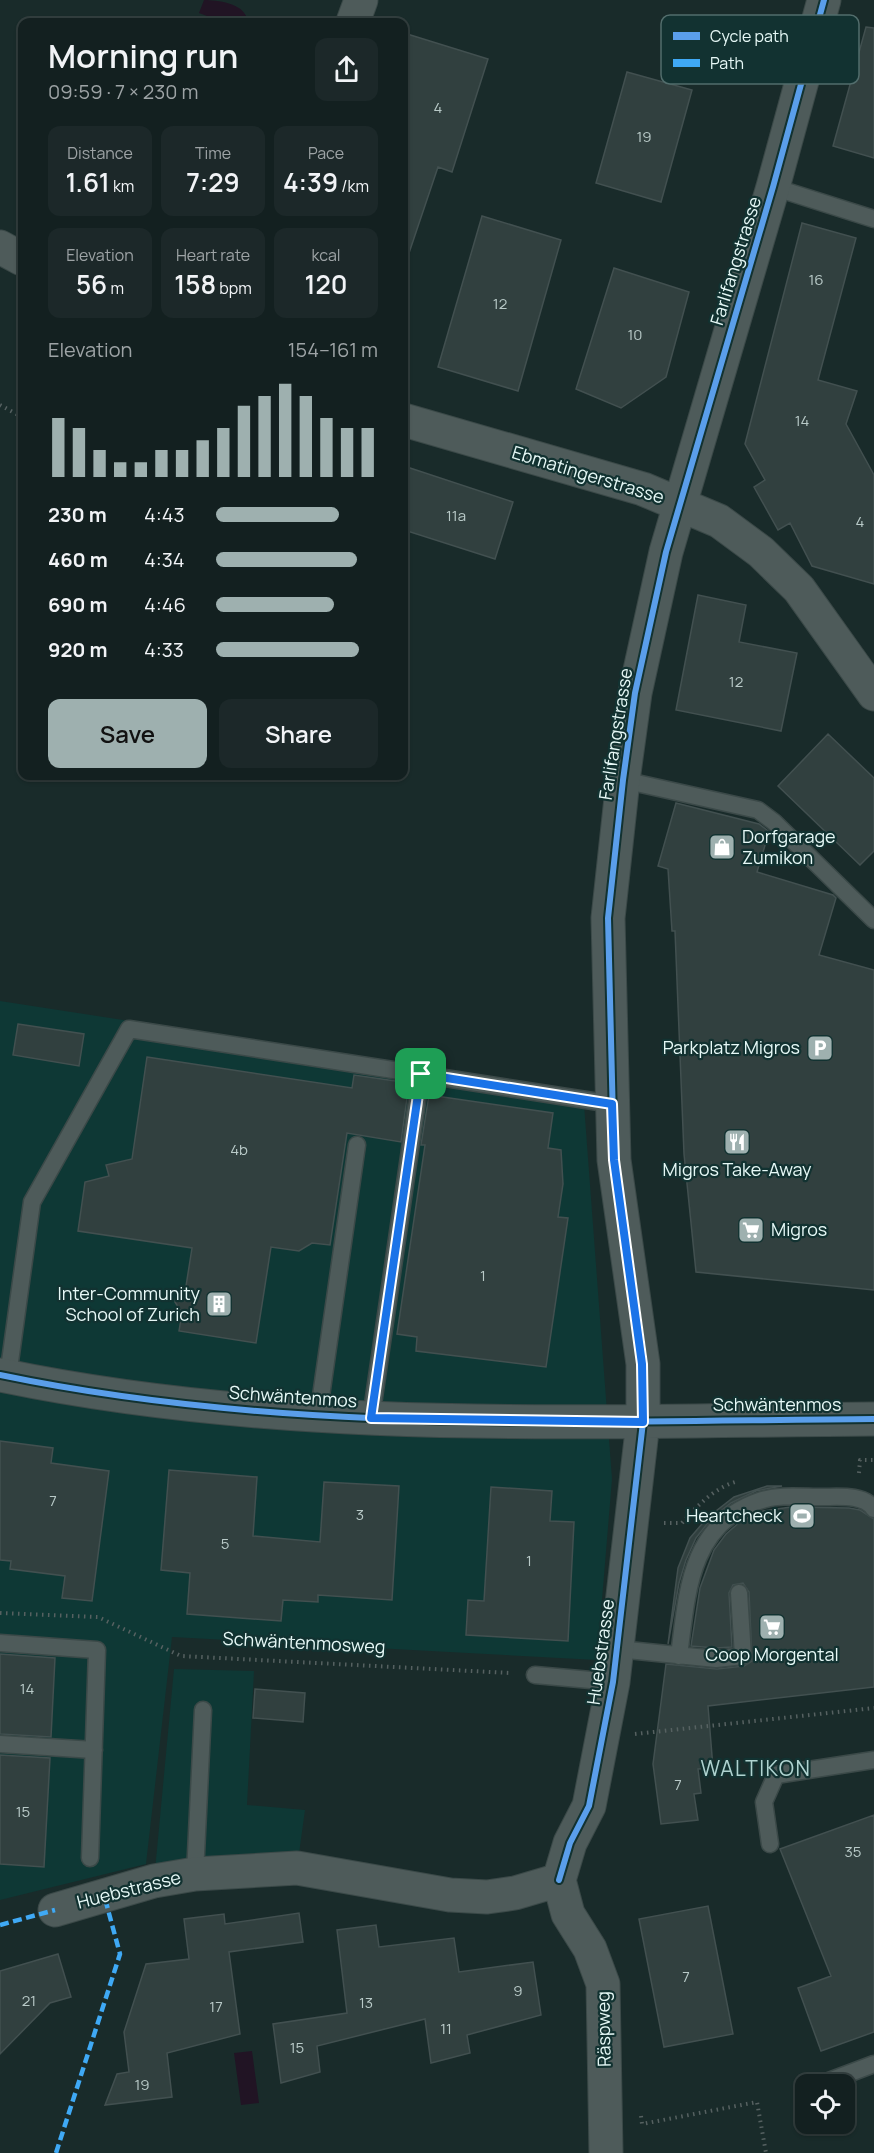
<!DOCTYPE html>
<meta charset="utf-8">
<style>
:root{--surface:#132020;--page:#1c2829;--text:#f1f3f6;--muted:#9da3a5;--line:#323e3e;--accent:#9eb0af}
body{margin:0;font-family:Manrope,sans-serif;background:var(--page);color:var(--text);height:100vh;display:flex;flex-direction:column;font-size:22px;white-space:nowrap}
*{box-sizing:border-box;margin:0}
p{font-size:20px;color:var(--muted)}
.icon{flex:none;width:33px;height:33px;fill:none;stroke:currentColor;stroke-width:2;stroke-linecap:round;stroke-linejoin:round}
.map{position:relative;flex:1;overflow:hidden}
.details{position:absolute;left:18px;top:18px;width:390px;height:762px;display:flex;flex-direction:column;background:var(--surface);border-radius:12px;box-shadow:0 2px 4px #0004,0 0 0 2px var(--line)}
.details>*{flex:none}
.tools{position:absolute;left:795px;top:2074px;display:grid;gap:12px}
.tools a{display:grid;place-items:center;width:60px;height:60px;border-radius:12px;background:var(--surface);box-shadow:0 2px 4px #0004,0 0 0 2px var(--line);font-size:30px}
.pin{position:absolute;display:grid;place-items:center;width:51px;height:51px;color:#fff;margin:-26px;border-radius:12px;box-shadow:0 3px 9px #0006}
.round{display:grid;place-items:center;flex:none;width:63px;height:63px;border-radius:12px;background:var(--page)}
.summary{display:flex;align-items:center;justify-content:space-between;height:102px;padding:0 30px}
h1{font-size:33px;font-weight:600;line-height:45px}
.metrics{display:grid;grid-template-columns:repeat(3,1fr);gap:9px;height:102px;padding:6px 30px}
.metrics div{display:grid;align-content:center;border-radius:12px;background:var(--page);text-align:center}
.metrics b{font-size:26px;font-weight:600}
.metrics small{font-size:16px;font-weight:400}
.metrics p{font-size:16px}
.chart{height:168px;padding:12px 30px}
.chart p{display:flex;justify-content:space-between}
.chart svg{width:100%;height:108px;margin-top:6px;stroke:var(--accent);stroke-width:6}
.primary-button{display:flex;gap:12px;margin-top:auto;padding:12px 30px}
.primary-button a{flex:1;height:69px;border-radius:12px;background:var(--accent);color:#111;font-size:24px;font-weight:600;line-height:69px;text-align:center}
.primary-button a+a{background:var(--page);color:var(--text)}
ul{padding:0 30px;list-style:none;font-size:20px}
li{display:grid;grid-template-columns:96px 72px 1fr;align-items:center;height:45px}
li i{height:15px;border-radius:8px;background:var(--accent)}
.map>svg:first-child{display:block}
</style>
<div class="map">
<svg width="874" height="2153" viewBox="0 0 874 2153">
<rect width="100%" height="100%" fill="#192b2a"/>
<path fill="#0e3835" d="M 0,1001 L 583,1091 L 612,1479 L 597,1660 L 172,1637 L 146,1864 L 0,1900 Z
M 174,1669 L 254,1671 L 247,1805 L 305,1810 L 297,1868 L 154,1881 Z"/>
<path fill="#211424" d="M 204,0 C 218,0 242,3 247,18 L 246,22 L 223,22 L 199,13 Z
M 252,2051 L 259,2103 L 241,2105 L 234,2053 Z"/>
<path fill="#31403f" stroke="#425050" stroke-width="1.5" d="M 866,27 L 874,28 L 874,158 L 833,146 Z
M 404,33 L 488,59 L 452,172 L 438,167 L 408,256 L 404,255 Z
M 627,72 L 692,90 L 661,202 L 596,183 Z
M 482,216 L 561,240 L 518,391 L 438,367 Z
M 802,223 L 856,238 L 818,380 L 857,391 L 846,424 L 874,475 L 874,584 L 812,566 L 790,523 L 778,530 L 754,487 L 765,480 L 745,444 Z
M 614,268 L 689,292 L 666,377 L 621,408 L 576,389 Z
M 404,466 L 513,502 L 495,559 L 404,530 Z
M 698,595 L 746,605 L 739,642 L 797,653 L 781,731 L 676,710 Z
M 828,734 L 874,778 L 874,851 L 860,865 L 778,786 Z
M 676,803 L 759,824 L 767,830 L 769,832 L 757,872 L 833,895 L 836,898 L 819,955 L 874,970 L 874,1290 L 696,1272 L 684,1154 L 675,931 L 672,931 L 668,869 L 658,866 Z
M 18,1024 L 84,1034 L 79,1066 L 13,1055 Z
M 147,1057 L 352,1088 L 354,1075 L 409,1083 L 401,1142 L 347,1133 L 330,1245 L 312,1243 L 299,1251 L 271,1247 L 256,1343 L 179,1331 L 182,1313 L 175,1302 L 177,1292 L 186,1286 L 192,1248 L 78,1231 L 85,1182 L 109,1176 L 106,1165 L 132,1159 Z
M 429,1095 L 553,1113 L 548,1148 L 561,1150 L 563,1184 L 558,1217 L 568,1218 L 546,1367 L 416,1351 L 417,1337 L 397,1334 L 425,1145 L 421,1145 Z
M 0,1441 L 53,1448 L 51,1463 L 109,1471 L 92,1601 L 62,1598 L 65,1576 L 10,1569 L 11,1561 L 0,1560 Z
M 169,1470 L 257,1477 L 253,1536 L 320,1542 L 324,1482 L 399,1486 L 392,1600 L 318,1595 L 318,1602 L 283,1600 L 281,1621 L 187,1614 L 190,1573 L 161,1570 Z
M 767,1486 L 782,1486 L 756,1491 L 731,1503 L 711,1519 L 696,1538 L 686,1560 L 679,1583 L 668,1644 L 678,1568 L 690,1538 L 707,1518 L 734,1497 Z
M 491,1487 L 552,1491 L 550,1521 L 574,1522 L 568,1641 L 466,1635 L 468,1600 L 484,1601 Z
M 791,1507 L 849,1508 L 860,1510 L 874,1519 L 874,1687 L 708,1706 L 713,1768 L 698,1769 L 701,1793 L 694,1794 L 698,1820 L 661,1824 L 653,1764 L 666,1664 L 717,1669 L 744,1666 L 752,1661 L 749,1592 L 743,1583 L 733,1585 L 729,1593 L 732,1647 L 716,1648 L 691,1646 L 700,1588 L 714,1550 L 726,1534 L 741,1521 L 763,1511 Z
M 0,1654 L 55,1658 L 51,1737 L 0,1734 Z
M 255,1689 L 305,1693 L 303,1722 L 253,1718 Z
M 0,1755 L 50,1758 L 44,1867 L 0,1864 Z
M 874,1815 L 874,2032 L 821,2051 L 798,1988 L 831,1976 L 780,1849 Z
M 708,1906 L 733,2034 L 664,2047 L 639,1919 Z
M 299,1913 L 303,1942 L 229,1952 L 240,2034 L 167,2053 L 172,2097 L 105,2105 L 117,2074 L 129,2072 L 124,2032 L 146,1964 L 189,1959 L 184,1919 L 224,1914 L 225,1924 Z
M 376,1925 L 379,1947 L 454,1938 L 459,1972 L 533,1962 L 541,2015 L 467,2035 L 470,2053 L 431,2063 L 425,2019 L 317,2046 L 320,2072 L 281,2083 L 273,2024 L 347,2013 L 337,1930 Z
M 58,1954 L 71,1997 L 50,2003 L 0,2054 L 0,1971 Z"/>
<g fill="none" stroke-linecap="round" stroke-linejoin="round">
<defs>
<path id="lane" d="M 773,187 L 874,219
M 623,780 L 758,810 L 774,822 L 874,920
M 8,1376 L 32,1202 L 129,1029 L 612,1104
M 318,1417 L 357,1145
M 371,1418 L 421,1074
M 0,1643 L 97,1650 L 90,1858
M 618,1649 L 716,1659 L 743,1656 L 739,1593
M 679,1656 C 687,1594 689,1525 759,1501 C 779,1494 802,1497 823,1497 C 838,1497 864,1494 874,1509
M 535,1675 L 613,1682
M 0,1744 L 94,1750
M 770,1844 L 764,1802 L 776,1775 L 874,1760
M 195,1874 L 203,1710
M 829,2081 L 874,2064"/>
<path id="street" d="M 353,22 L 361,0
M 0,247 L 22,259
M 404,420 L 643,489 L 719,521 L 761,552 L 799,589 L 874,694
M 0,1375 C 287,1435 583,1421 874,1419
M 559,1880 L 570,1843 L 589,1806 L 613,1682 L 643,1422 L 643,1364 L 614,1160 L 608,918 L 623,780 L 635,693 L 666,552 L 773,187 L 824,0
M 559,1880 L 568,1914 L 590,1949 L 603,1984 L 606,2153
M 55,1910 L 154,1881 L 195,1874 L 297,1868 L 450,1895 L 487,1897 L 515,1893 L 559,1880"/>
</defs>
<use href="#lane" stroke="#3b4948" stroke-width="19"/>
<use href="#street" stroke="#3b4948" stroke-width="35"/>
<path stroke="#566161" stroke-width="4" stroke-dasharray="1.5 4.5" stroke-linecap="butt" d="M 0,405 L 22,417
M 859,1473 L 860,1460 L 874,1460
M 664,1523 L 682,1523 C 697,1506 713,1489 735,1482
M 0,1613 L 98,1617 L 181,1656 L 510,1673
M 635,1734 L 874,1708
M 641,2116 L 642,2124 L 757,2102 L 766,2153"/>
<use href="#lane" stroke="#4e5b5a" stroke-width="16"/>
<use href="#street" stroke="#4e5b5a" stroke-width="33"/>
<path stroke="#3fa9f5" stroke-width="4.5" stroke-dasharray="9 4.5" stroke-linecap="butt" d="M 0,1925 L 55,1910
M 56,2153 L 120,1954 L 104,1895"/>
<defs>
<path id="cycleway" d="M 0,1375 C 287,1435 583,1421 874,1419
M 559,1880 L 570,1843 L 589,1806 L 613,1682 L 643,1422 L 643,1364 L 614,1160 L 608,918 L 623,780 L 635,693 L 666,552 L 773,187 L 824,0"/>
</defs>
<use href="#cycleway" stroke="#123231" stroke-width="10"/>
<use href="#cycleway" stroke="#5a9eea" stroke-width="6"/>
</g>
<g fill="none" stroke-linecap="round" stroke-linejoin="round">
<defs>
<path id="route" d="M 421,1074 L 612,1104 L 614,1160 L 642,1364 L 643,1422 L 371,1418 Z"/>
</defs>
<use href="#route" stroke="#fff" stroke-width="12"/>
<use href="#route" stroke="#1a73e8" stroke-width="8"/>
</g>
<defs>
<symbol id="shop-square" viewBox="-11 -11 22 22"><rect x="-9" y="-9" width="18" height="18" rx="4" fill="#9eb0af" stroke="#123231"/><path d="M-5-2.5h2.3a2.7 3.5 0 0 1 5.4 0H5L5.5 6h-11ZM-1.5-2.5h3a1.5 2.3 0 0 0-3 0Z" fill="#fff"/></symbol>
<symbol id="parking-square" viewBox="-11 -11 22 22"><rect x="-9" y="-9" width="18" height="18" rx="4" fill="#9eb0af" stroke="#123231"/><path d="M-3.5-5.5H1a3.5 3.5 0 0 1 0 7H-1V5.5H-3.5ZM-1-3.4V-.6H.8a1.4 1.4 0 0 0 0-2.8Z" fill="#fff"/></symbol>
<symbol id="restaurant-square" viewBox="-11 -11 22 22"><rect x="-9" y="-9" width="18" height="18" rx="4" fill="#9eb0af" stroke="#123231"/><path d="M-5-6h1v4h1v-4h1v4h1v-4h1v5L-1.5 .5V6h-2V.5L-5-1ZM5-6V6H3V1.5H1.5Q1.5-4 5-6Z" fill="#fff"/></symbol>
<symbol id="supermarket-square" viewBox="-11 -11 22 22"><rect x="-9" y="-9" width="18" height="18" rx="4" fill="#9eb0af" stroke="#123231"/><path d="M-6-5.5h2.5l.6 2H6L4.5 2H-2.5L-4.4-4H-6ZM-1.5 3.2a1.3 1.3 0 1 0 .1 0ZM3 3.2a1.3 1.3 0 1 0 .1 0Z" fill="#fff"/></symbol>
<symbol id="building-square" viewBox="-11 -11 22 22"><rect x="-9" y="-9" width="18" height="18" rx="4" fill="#9eb0af" stroke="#123231"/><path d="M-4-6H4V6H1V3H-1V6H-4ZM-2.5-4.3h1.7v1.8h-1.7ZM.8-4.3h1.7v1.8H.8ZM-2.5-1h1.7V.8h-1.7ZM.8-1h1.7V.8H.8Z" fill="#fff"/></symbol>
<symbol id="stadium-square" viewBox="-11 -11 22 22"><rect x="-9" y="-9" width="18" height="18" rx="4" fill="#9eb0af" stroke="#123231"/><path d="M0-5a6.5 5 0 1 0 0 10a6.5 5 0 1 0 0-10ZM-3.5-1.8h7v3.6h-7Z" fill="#fff"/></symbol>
</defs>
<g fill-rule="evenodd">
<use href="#shop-square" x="707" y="832" width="30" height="30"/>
<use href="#parking-square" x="805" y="1033" width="30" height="30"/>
<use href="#restaurant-square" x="722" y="1127" width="30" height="30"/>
<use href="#supermarket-square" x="736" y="1215" width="30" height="30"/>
<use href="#building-square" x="204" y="1289" width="30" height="30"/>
<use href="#stadium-square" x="787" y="1501" width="30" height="30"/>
<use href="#supermarket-square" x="757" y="1612" width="30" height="30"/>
</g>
<g text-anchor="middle" stroke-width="4.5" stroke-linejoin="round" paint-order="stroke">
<g font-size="15" fill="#b9cac8">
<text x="438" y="113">4</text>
<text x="644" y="142">19</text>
<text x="816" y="285">16</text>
<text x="500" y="309">12</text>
<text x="635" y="340">10</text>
<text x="802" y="426">14</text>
<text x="456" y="521">11a</text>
<text x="860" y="527">4</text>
<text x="736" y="687">12</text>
<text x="239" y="1155">4b</text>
<text x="483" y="1281">1</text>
<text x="53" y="1506">7</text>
<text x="360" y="1520">3</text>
<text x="225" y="1549">5</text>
<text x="529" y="1566">1</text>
<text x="27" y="1694">14</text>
<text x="678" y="1790">7</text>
<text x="23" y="1817">15</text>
<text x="853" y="1857">35</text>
<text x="686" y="1982">7</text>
<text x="518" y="1996">9</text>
<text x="29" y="2006">21</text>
<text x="366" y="2008">13</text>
<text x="216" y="2012">17</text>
<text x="446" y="2034">11</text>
<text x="297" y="2053">15</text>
<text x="142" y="2090">19</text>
</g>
<g font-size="18" fill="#e6f8f6" stroke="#123231">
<text transform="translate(736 261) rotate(-73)" y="6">Farlifangstrasse</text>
<text transform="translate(588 475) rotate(17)" y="6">Ebmatingerstrasse</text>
<text transform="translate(616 734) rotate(-81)" y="6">Farlifangstrasse</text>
<text transform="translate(293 1397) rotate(4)" y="6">Schwäntenmos</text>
<text x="777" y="1411">Schwäntenmos</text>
<text transform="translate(304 1643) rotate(3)" y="6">Schwäntenmosweg</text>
<text transform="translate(601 1652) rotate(-82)" y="6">Huebstrasse</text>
<text transform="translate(129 1890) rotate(-14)" y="6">Huebstrasse</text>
<text transform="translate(604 2029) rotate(-91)" y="6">Räspweg</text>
</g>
<g font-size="18" fill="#e6f8f6" stroke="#123231" text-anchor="end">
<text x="742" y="843" text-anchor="start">Dorfgarage<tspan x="742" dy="21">Zumikon</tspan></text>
<text x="800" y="1054">Parkplatz Migros</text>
<text x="737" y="1176" text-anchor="middle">Migros Take-Away</text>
<text x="771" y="1236" text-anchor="start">Migros</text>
<text x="200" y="1300">Inter-Community<tspan x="200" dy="21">School of Zurich</tspan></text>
<text x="782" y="1522">Heartcheck</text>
<text x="772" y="1661" text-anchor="middle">Coop Morgental</text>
</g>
<g font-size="21" letter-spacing="1.5" fill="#afd3d0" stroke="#123231">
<text x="756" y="1776">WALTIKON</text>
</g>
</g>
<rect x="661" y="15" width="198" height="69" rx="9" fill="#123231" stroke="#526d6c" stroke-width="1.5"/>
<rect x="673" y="32" width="27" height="8" fill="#5a9eea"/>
<rect x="673" y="59" width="27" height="8" fill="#3fa9f5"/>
<g font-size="16" fill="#e6f8f6">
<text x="710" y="42">Cycle path</text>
<text x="710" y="69">Path</text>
</g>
</svg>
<div class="tools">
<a><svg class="icon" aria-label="locate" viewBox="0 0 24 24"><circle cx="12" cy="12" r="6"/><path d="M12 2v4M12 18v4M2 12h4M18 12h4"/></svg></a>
</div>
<div class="pin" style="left:421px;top:1074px;background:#1e9e55"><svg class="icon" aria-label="arrive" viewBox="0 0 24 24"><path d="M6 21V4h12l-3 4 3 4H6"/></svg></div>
<section class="details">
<div class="summary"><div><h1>Morning run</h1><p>09:59 · 7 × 230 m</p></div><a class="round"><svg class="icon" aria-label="share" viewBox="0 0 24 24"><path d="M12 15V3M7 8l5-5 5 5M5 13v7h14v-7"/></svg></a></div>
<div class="metrics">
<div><p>Distance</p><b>1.61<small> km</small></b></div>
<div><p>Time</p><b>7:29</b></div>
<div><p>Pace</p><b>4:39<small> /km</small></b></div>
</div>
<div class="metrics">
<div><p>Elevation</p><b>56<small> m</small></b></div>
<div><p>Heart rate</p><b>158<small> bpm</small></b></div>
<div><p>kcal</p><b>120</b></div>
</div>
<div class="chart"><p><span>Elevation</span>154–161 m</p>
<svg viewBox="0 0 160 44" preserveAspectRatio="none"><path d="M5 44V20M15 44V24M25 44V33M35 44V38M45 44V38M55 44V33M65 44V33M75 44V29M85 44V24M95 44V15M105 44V11M115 44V6M125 44V11M135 44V20M145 44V24M155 44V24"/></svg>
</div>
<ul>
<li><b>230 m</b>4:43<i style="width:76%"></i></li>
<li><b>460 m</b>4:34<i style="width:87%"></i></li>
<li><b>690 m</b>4:46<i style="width:73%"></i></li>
<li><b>920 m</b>4:33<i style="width:88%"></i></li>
</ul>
<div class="primary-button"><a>Save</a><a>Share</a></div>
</section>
</div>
